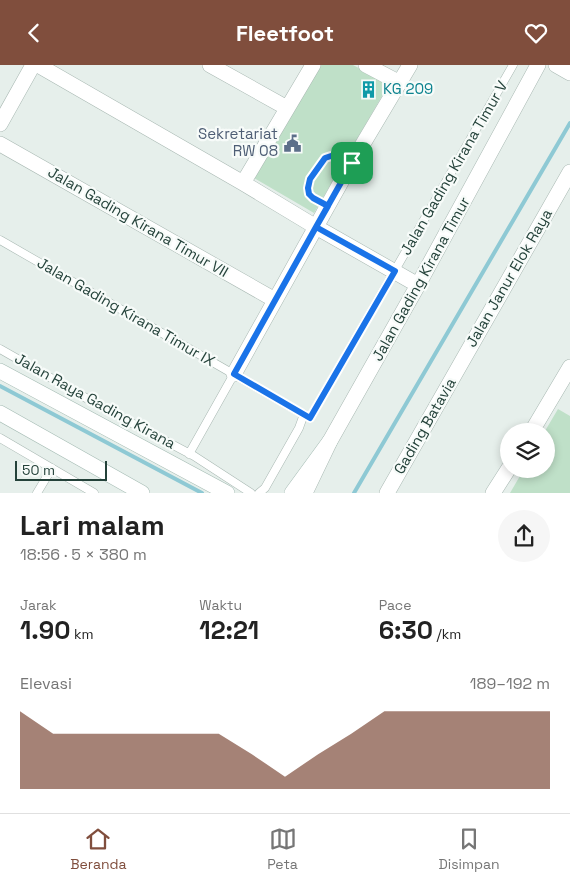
<!DOCTYPE html>
<html lang="id">
<meta charset="utf-8">
<style>
:root{--surface:#fff;--page:#f6f6f6;--text:#222;--muted:#767676;--line:#e0e0e0;--accent:#804e3d}
body{margin:0;font-family:"Space Grotesk",sans-serif;background:var(--page);color:var(--text);height:100vh;display:flex;flex-direction:column;font-size:19px;white-space:nowrap}
*{box-sizing:border-box;margin:0}
p{font-size:16px;color:var(--muted)}
.icon{flex:none;width:28px;height:28px;fill:none;stroke:currentColor;stroke-width:2;stroke-linecap:round;stroke-linejoin:round}
.map{position:relative;height:428px;overflow:hidden}
.details{display:flex;flex-direction:column;background:var(--surface);flex:1}
.details>*{flex:none}
.buttons{position:absolute;left:500px;top:358px;display:grid;gap:10px}
.buttons a{display:grid;place-items:center;width:55px;height:55px;border-radius:50%;background:var(--surface);box-shadow:0 2px 8px #0003;font-size:25px}
.scale{position:absolute;left:15px;bottom:12px;width:92px;box-sizing:border-box;padding-left:5px;border:2px solid #24423a;border-top:0;font-size:14px;line-height:18px;white-space:nowrap;color:#24423a;-webkit-text-stroke:4px #f7fbf9;paint-order:stroke}
.pin{position:absolute;display:grid;place-items:center;width:42px;height:42px;color:#fff;margin:-21px;border-radius:10px;box-shadow:0 2px 8px #0006}
.round{display:grid;place-items:center;flex:none;width:52px;height:52px;border-radius:26px;background:var(--page)}
.overview{display:flex;align-items:center;justify-content:space-between;height:85px;padding:0 20px}
h1{font-size:28px;font-weight:700;line-height:38px}
.metrics{display:grid;grid-template-columns:repeat(3,1fr);gap:8px;height:85px;padding:5px 20px}
.metrics div{display:grid;align-content:center}
.metrics b{font-size:25px;font-weight:700}
.metrics small{font-size:14px;font-weight:400}
.metrics p{font-size:14px}
.chart{height:140px;padding:10px 20px}
.chart p{display:flex;justify-content:space-between}
.chart svg{width:100%;height:90px;margin-top:5px;fill:var(--accent);opacity:.7}
header{display:flex;justify-content:space-between;align-items:center;height:65px;padding:0 20px;background:var(--accent);color:#fff;font-size:22px;font-weight:700}
.tab-bar{display:flex;justify-content:space-around;align-items:center;height:70px;border-top:1px solid var(--line);background:var(--surface);font-size:14px;color:var(--muted)}
.tab-bar a{display:grid;justify-items:center;gap:2px}
.tab-bar .active{color:var(--accent)}
.map>svg:first-child{display:block}
</style>
<header><svg class="icon" aria-label="back" viewBox="0 0 24 24"><path d="M15 5l-7 7 7 7"/></svg>Fleetfoot<svg class="icon" aria-label="heart" viewBox="0 0 24 24"><path d="M12 20l-8-8c-3-5 5-10 8-4 3-6 11-1 8 4z"/></svg></header>
<div class="map">
<svg width="570" height="428" viewBox="0 0 570 428">
<rect width="100%" height="100%" fill="#e6efeb"/>
<path fill="#bfe0c8" d="M 320,0 L 353,0 L 389,19 L 314,148 L 254,113 Z
M 558,344 L 570,351 L 570,428 L 510,428 L 524,404 L 546,404 L 546,366 L 545,366 Z"/>
<g fill="none" stroke-linecap="round" stroke-linejoin="round">
<path stroke="#8ec9d4" stroke-width="4" d="M 0,321 L 202,428
M 354,428 L 570,58"/>
<defs>
<path id="service" d="M 328,141 L 313,133 L 309,129 L 308,123 L 310,114 L 325,93 L 334,90 L 338,91 L 351,99
M 0,175 L 310,353 L 513,0
M 0,284 L 107,345 L 194,391 L 251,428
M 0,373 L 94,428
M 189,389 L 234,309
M 37,428 L 52,403
M 259,428 L 265,423 L 299,363 L 304,349"/>
<path id="minor" d="M 38,0 L 243,118 L 316,162 L 418,220
M 210,0 L 287,43
M 366,0 L 400,18
M 556,0 L 570,8
M 0,59 L 33,0
M 0,79 L 275,235
M 243,118 L 313,0
M 234,309 L 351,99 L 410,0
M 532,366 L 570,302
M 305,428 L 330,376 L 418,220 L 538,0
M 387,428 L 570,107
M 493,428 L 509,403"/>
<path id="secondary" d="M 0,306 L 227,428
M 0,348 L 142,428
M 292,428 L 330,376"/>
</defs>
<use href="#service" stroke="#a8b8b2" stroke-width="9"/>
<use href="#minor" stroke="#a8b8b2" stroke-width="16"/>
<use href="#secondary" stroke="#a4bbb3" stroke-width="16"/>
<use href="#service" stroke="#fff" stroke-width="8"/>
<use href="#minor" stroke="#fff" stroke-width="15"/>
<use href="#secondary" stroke="#fff" stroke-width="15"/>
</g>
<g fill="none" stroke-linecap="round" stroke-linejoin="round">
<defs>
<path id="route" d="M 352,98 L 316,162 L 234,309 L 310,353 L 395,206 L 316,162 L 328,141 L 313,133 L 309,129 L 308,123 L 310,114 L 325,93 L 334,90 L 338,91 L 352,98"/>
</defs>
<use href="#route" stroke="#fff" stroke-width="10"/>
<use href="#route" stroke="#1a73e8" stroke-width="6"/>
</g>
<defs>
<symbol id="building-bare" viewBox="-9 -9 18 18"><path d="M-4-6H4V6H1V3H-1V6H-4ZM-2.5-4.3h1.7v1.8h-1.7ZM.8-4.3h1.7v1.8H.8ZM-2.5-1h1.7V.8h-1.7ZM.8-1h1.7V.8H.8Z" fill="#0f9aa8" stroke="#f7fbf9" stroke-width="2.5" paint-order="stroke"/></symbol>
<symbol id="civic-bare" viewBox="-9 -9 18 18"><path d="M-.6-6.5H3V-4.5H.6V-3L4-1V1h2V6H-6V1h2V-1L-.6-3ZM-1.2 2.5V6h2.4V2.5Z" fill="#5c6f8a" stroke="#f7fbf9" stroke-width="2.5" paint-order="stroke"/></symbol>
</defs>
<g fill-rule="evenodd">
<use href="#building-bare" x="356" y="12" width="25" height="25"/>
<use href="#civic-bare" x="280" y="66" width="25" height="25"/>
</g>
<g text-anchor="middle" stroke-width="4.5" stroke-linejoin="round" paint-order="stroke">
<g font-size="15" fill="#0d838f" stroke="#f7fbf9" text-anchor="start">
<text x="383" y="29">KG 209</text>
</g>
<g font-size="15" fill="#4e5e75" stroke="#f7fbf9" text-anchor="end">
<text x="278" y="74">Sekretariat<tspan x="278" dy="17">RW 08</tspan></text>
</g>
<g font-size="15" fill="#24423a" stroke="#f7fbf9">
<text transform="translate(454 103) rotate(-60)" y="5">Jalan Gading Kirana Timur V</text>
<text transform="translate(138 157) rotate(30)" y="5">Jalan Gading Kirana Timur VII</text>
<text transform="translate(509 213) rotate(-60)" y="5">Jalan Janur Elok Raya</text>
<text transform="translate(421 214) rotate(-61)" y="5">Jalan Gading Kirana Timur</text>
<text transform="translate(126 247) rotate(30)" y="5">Jalan Gading Kirana Timur IX</text>
<text transform="translate(95 336) rotate(29)" y="5">Jalan Raya Gading Kirana</text>
<text transform="translate(425 361) rotate(-60)" y="5">Gading Batavia</text>
</g>
</g>
</svg>
<div class="buttons">
<a><svg class="icon" aria-label="layers" viewBox="0 0 24 24"><path d="M12 4l9 5-9 5-9-5zM3 14l9 5 9-5"/></svg></a>
</div>
<div class="scale">50 m</div>
<div class="pin" style="left:352px;top:98px;background:#1e9e55"><svg class="icon" aria-label="arrive" viewBox="0 0 24 24"><path d="M6 21V4h12l-3 4 3 4H6"/></svg></div>
</div>
<section class="details">
<div class="overview"><div><h1>Lari malam</h1><p>18:56 · 5 × 380 m</p></div><a class="round"><svg class="icon" aria-label="share" viewBox="0 0 24 24"><path d="M12 15V3M7 8l5-5 5 5M5 13v7h14v-7"/></svg></a></div>
<div class="metrics">
<div><p>Jarak</p><b>1.90<small> km</small></b></div>
<div><p>Waktu</p><b>12:21</b></div>
<div><p>Pace</p><b>6:30<small> /km</small></b></div>
</div>
<div class="chart"><p><span>Elevasi</span>189–192 m</p>
<svg viewBox="0 0 160 44" preserveAspectRatio="none"><path d="M0 44V6L10 17L20 17L30 17L40 17L50 17L60 17L70 27L80 38L90 27L100 17L110 6L120 6L130 6L140 6L150 6L160 6V44z"/></svg>
</div>
</section>
<nav class="tab-bar">
<a class="active"><svg class="icon" aria-label="home" viewBox="0 0 24 24"><path d="M3 11l9-7 9 7M6 9v11h12V9"/></svg>Beranda</a>
<a><svg class="icon" aria-label="map" viewBox="0 0 24 24"><path d="M3 6l6-2 6 2 6-2v14l-6 2-6-2-6 2zM9 4v14M15 6v14"/></svg>Peta</a>
<a><svg class="icon" aria-label="saved" viewBox="0 0 24 24"><path d="M7 4h10v16l-5-4-5 4z"/></svg>Disimpan</a>
</nav>
